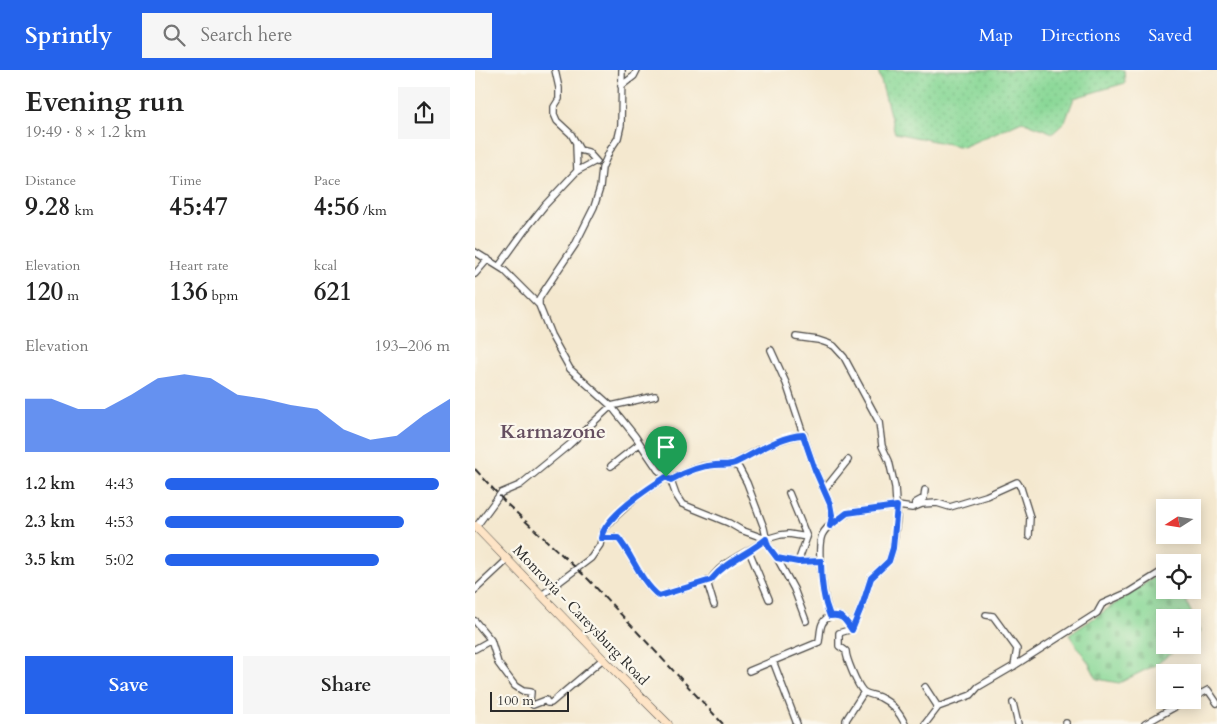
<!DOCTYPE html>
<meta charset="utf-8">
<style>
:root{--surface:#fff;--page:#f6f6f6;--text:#222;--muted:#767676;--accent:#2563eb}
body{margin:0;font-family:Cardo,serif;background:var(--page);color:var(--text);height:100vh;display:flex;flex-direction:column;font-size:19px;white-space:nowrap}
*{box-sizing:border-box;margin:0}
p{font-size:16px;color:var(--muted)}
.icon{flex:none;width:28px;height:28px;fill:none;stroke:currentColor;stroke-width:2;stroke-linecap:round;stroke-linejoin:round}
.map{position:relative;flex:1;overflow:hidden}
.details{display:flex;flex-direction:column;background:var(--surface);width:475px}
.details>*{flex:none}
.needle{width:32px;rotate:258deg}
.fabs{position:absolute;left:681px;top:429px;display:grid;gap:10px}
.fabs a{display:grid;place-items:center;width:45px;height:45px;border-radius:0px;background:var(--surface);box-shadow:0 2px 12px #0003;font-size:25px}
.scale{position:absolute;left:15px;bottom:12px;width:79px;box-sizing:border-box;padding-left:5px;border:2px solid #2b2b2b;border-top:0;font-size:14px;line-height:18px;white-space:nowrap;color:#2b2b2b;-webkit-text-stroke:4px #fbf7ec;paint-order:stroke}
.pin{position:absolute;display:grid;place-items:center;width:42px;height:42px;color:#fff;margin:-51px -21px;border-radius:50% 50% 50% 0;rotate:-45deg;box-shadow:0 0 5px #0007}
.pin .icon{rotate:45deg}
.round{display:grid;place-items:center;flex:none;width:52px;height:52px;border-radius:0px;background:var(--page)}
.head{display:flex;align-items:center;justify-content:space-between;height:85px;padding:0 25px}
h1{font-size:28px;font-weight:800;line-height:38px}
.stats{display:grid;grid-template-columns:repeat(3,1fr);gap:8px;height:85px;padding:5px 25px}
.stats div{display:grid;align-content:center}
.stats b{font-size:25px;font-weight:800}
.stats small{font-size:14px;font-weight:400}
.stats p{font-size:14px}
.chart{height:140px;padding:10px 25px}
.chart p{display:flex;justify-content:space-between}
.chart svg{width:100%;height:90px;margin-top:5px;fill:var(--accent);opacity:.7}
.cta{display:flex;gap:10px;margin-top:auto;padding:10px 25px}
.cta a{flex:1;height:58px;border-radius:0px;background:var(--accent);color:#fff;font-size:20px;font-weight:800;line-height:58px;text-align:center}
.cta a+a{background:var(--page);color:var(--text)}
ul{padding:0 25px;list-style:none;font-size:16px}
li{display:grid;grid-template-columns:80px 60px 1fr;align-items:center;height:38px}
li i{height:12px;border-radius:6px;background:var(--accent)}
header{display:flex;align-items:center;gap:30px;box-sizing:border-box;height:70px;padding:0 25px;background:var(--accent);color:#fff}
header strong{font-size:24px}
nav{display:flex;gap:28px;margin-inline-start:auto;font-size:18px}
.search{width:350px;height:45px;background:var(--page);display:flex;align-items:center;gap:12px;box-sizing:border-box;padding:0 18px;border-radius:0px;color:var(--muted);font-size:19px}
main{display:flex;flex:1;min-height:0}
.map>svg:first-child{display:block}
</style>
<header>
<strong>Sprintly</strong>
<div class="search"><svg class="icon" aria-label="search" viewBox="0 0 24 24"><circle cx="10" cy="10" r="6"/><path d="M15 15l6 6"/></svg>Search here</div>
<nav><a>Map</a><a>Directions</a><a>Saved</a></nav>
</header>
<main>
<section class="details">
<div class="head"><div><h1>Evening run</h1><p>19:49 · 8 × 1.2 km</p></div><a class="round"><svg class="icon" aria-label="share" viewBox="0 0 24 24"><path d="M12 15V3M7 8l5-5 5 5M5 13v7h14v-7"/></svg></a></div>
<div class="stats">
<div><p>Distance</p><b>9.28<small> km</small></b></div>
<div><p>Time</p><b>45:47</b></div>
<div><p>Pace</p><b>4:56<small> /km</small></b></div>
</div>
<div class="stats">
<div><p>Elevation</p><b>120<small> m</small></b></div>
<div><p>Heart rate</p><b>136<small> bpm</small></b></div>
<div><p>kcal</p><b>621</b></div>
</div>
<div class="chart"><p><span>Elevation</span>193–206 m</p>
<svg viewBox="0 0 160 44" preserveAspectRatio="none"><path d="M0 44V18L10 18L20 23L30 23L40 16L50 8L60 6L70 8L80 16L90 18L100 21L110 23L120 33L130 38L140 36L150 26L160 18V44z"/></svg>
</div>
<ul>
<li><b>1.2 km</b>4:43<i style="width:96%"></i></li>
<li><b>2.3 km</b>4:53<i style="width:84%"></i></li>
<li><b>3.5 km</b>5:02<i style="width:75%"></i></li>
</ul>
<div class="cta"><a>Save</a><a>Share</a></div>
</section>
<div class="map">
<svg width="742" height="654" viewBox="0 0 742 654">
<defs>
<pattern id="grass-dots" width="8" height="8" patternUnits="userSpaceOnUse" patternTransform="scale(1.25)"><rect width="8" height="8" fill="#8ad897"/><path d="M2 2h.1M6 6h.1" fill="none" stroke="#77ba82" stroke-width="1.8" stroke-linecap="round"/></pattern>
<pattern id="cemetery-stones" width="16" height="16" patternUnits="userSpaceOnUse" patternTransform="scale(1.25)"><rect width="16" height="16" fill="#8ad897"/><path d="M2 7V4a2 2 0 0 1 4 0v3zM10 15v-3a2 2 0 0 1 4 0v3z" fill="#77ba82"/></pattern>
</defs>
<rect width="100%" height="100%" fill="#fbf7ec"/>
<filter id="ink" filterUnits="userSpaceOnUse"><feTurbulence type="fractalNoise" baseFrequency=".02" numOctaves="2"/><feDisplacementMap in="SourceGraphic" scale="10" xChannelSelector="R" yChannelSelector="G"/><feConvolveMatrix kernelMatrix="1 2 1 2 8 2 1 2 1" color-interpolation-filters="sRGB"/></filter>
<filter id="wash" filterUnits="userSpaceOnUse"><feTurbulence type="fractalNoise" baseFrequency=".0096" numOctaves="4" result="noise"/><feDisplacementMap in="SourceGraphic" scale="20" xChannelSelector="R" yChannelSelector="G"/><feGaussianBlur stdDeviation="1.12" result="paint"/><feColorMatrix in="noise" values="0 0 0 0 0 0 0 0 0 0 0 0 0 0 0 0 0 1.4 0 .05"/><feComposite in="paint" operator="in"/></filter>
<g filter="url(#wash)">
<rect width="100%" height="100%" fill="#f4e8cf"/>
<path fill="url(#grass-dots)" stroke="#5a8261" d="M 403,0 L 649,0 L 650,13 L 599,28 L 590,52 L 578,63 L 547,51 L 488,77 L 420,63 Z"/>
<path fill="url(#cemetery-stones)" stroke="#5a8261" d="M 690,500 L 690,520 L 706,520 L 725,562 L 718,568 L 718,548 L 690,548 L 690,575 L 707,575 L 682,594 L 644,613 L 622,609 L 613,592 L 594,565 Z"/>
</g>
<g filter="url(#ink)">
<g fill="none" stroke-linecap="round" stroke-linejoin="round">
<defs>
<path id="minor" d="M 80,0 L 84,18 L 84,29 L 79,37 L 79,44 L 82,51 L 96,64 L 105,80 L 113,82 L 122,92
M 146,16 L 159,6 L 162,0
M 101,75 L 102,101
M 0,182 L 29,200 L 64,235 L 76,265 L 95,299 L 136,336 L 160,366 L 183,400 L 196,411 L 201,425 L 207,434 L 254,453 L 266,460 L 291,469 L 305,465 L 314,464 L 332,467 L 323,492 L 346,491
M 24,196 L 50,160 L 70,135 L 102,101 L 121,91
M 0,204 L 13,189
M 64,235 L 64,229 L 67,224 L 100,175 L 119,137 L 125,118 L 127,98 L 135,80 L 143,68 L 146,55 L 147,0
M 321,267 L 343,270 L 352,273 L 359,276 L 369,287 L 404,352 L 407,376 L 414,391 L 420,417 L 422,448 L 418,478 L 414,491 L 396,508 L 388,533 L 377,559
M 296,280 L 311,313 L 340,400 L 355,434 L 357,445 L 355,456
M 258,394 C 278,383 306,366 329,365
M 136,396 L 164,374
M 196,411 L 207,404 L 228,396 L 258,394 L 264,398 L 272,413 L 289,458 L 293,476 L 302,488 L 323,492
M 349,420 L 373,390
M 314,423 L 332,467
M 440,433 L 449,428 L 450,420
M 1,457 L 26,423 L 45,415 L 94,375 L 136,336 L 180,326
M 126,468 L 143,468 C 158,486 165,512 184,526 L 236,510
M 274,481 L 294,529
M 302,488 L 319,519 L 331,551
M 0,520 L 33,489
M 67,525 L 116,488 L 125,475 L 128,461 L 140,447 L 163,426 L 191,407
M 239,535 L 233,515 C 243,491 273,484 291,469
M 511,545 L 518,546 L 542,579 L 539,596
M 0,551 L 16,570 L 23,593 L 40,616 L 48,621 L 56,622 L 55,632 L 58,635 L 71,630 L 72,633 L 76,633 L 128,589
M 0,579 L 16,570
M 298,591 L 322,654
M 274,601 L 344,572 C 346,560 344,552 355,546
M 450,617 L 463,637
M 718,628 L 733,620 L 742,633
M 538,633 L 543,654
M 591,653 L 591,654
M 371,654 L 371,650 L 389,622
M 430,654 C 425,644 417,633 406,628 C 401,625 392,625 388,621 C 382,615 371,588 371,581 L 364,576 L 364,563 L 377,559 C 370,550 368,544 355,546 C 349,531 341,480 347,465 C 352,455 367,445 378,442 L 423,436 L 437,438 L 447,434 L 462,433 L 475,437 L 511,426 L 542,412 L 546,418 L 555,447 L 554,466
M 450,654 L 463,637 L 496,625 L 503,617 L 539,596 L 622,543 L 627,534 L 654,522 L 686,502
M 670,654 C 684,646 698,637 714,630"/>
<path id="secondary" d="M 0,456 L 128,589 L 193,654"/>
</defs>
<use href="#minor" stroke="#494744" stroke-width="8"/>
<use href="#secondary" stroke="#494744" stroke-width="9"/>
<use href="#minor" stroke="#fff" stroke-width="5.5"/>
<use href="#secondary" stroke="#fee4c6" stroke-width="8"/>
<path stroke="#2b2b2b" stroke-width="2" stroke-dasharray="8 4" stroke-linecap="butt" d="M 0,399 L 32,434 L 114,510 L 248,654"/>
</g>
</g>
<g fill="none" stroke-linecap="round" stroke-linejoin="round" filter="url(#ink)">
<defs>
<path id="route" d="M 328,365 L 340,400 L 355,434 L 357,445 L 355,456 L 372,443 L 422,436 L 418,478 L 414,491 L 396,508 L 388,533 L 377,560 C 370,550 368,544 355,546 C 348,529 346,509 346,491 L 323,492 L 302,488 L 293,476 L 291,469 C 273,484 251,491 236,510 L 184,526 C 165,511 158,486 143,468 L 126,468 C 130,447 172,419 191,407 L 196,410 C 210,402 224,396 240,395 C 247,394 253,396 260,393 C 281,383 304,366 328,365 Z"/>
</defs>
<use href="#route" stroke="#fff" stroke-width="10"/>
<use href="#route" stroke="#2563eb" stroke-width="6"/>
</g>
<g text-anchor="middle" stroke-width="4.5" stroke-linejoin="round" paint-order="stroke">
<g font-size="15" fill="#2b2b2b" stroke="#fbf7ec">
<text transform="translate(106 545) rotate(46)" y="5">Monrovia - Careysburg Road</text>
</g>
<g font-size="20" font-weight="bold" fill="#654f60" stroke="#fbf7ec">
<text x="78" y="368">Karmazone</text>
</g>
</g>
</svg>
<div class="fabs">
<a><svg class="needle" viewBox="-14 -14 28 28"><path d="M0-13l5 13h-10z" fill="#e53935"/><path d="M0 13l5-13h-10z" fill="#767676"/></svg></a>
<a><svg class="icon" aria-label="locate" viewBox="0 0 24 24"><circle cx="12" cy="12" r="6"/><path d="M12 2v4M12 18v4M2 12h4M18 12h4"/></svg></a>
<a>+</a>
<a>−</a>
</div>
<div class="scale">100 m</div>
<div class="pin" style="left:191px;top:407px;background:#1e9e55"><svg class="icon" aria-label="arrive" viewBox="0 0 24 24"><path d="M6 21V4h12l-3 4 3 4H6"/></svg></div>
</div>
</main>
